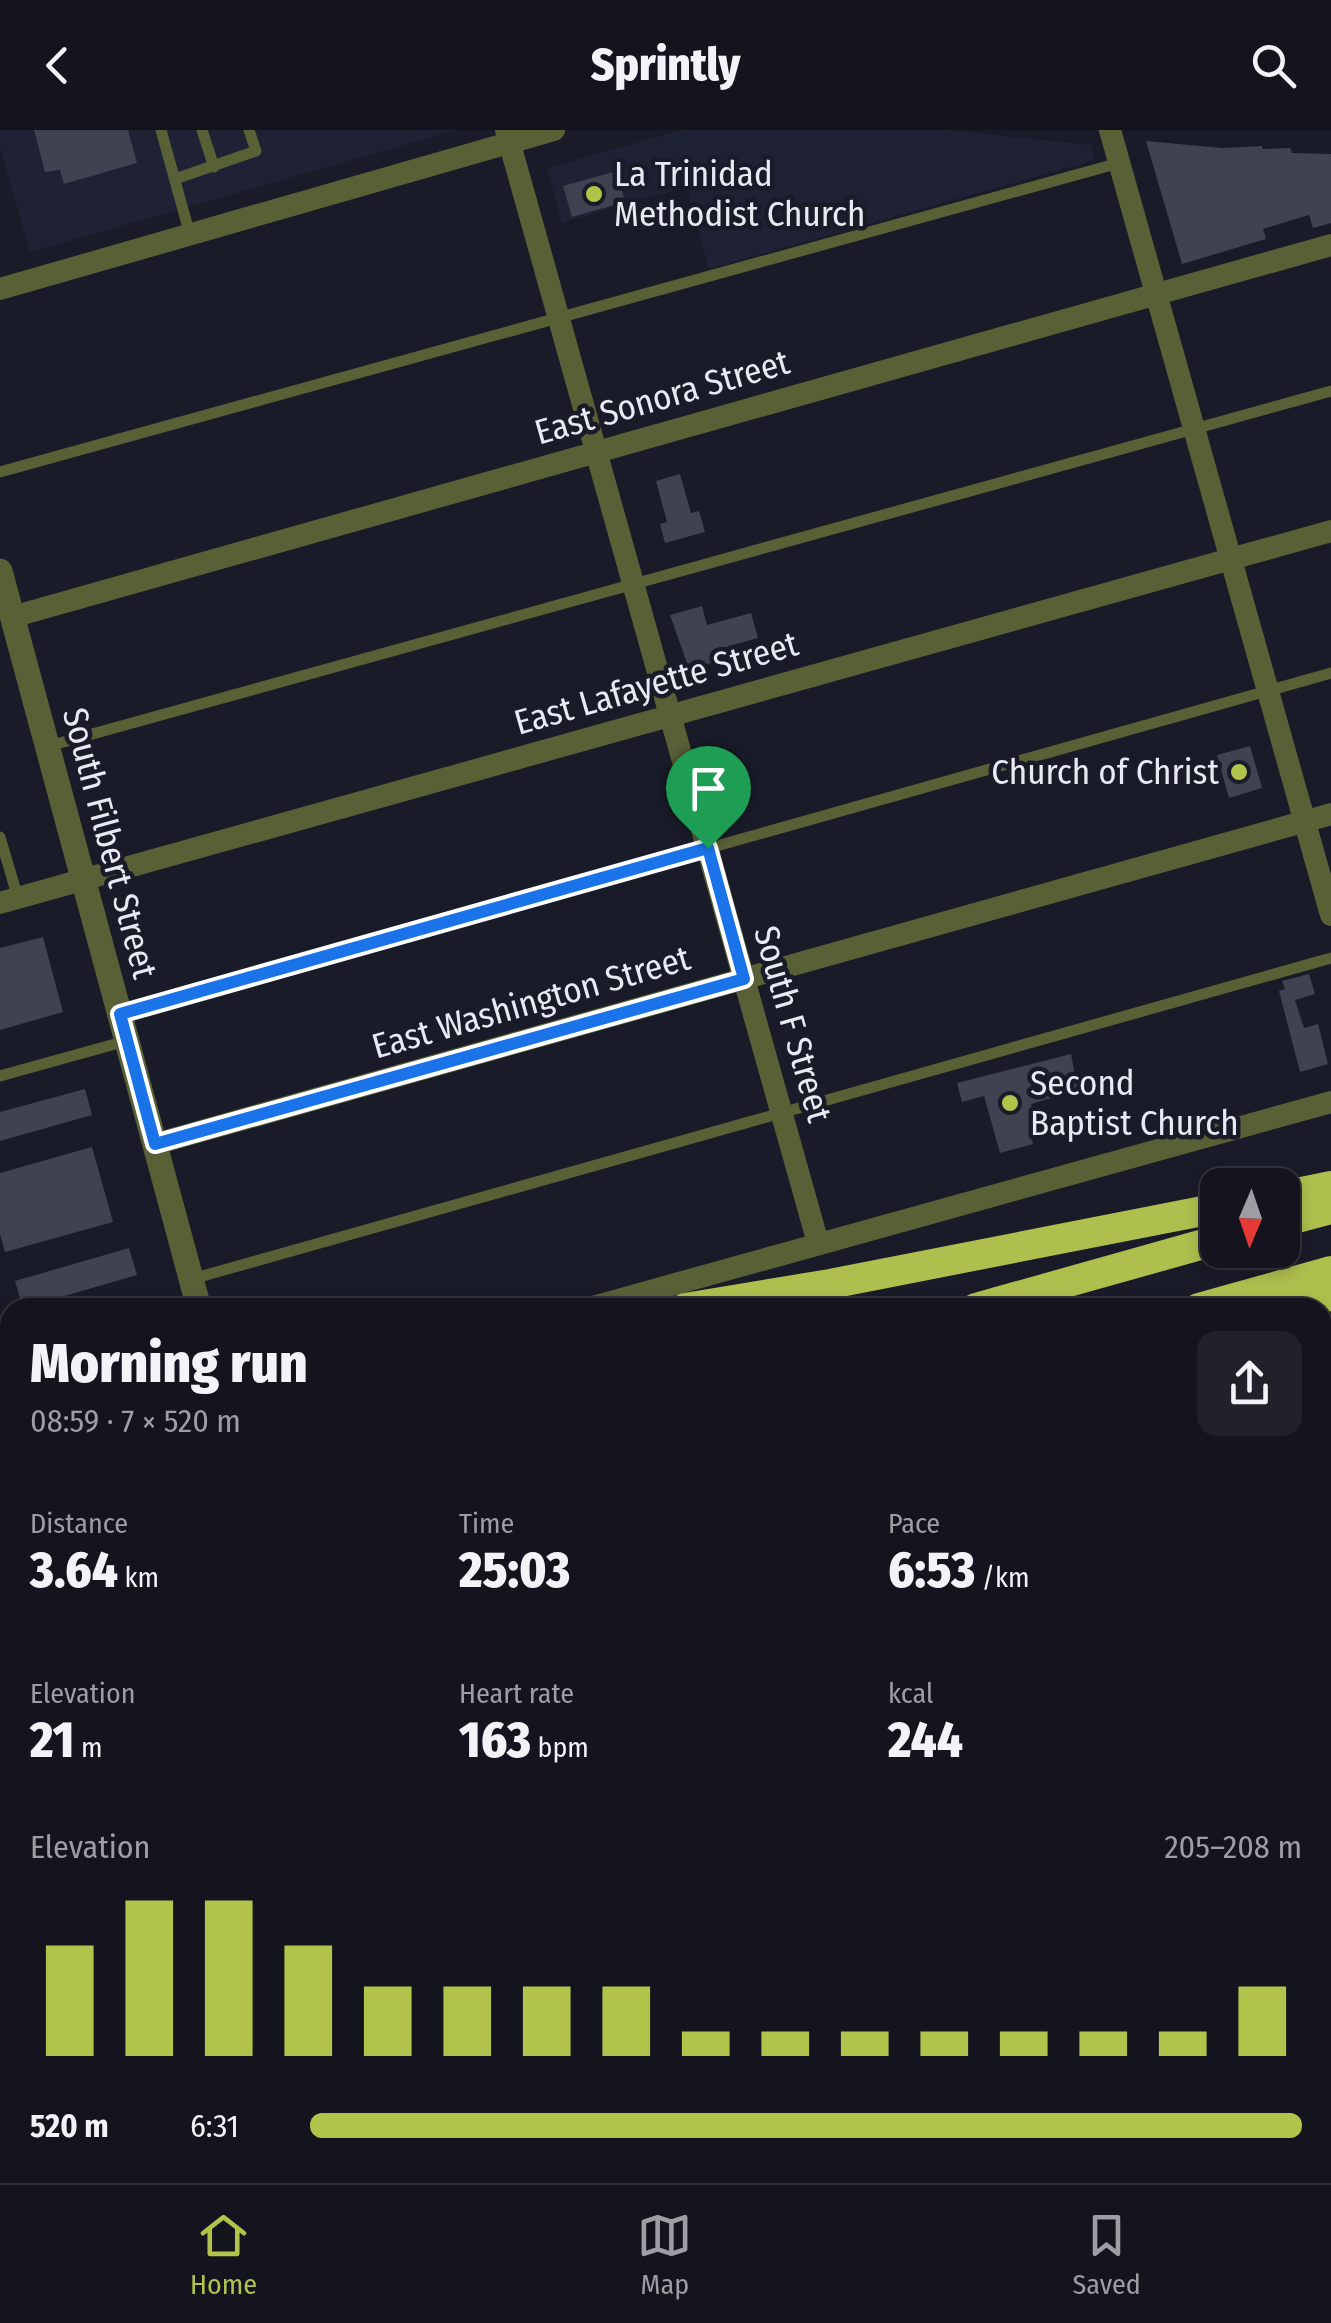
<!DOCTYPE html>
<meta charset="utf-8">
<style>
:root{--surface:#13141e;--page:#20212b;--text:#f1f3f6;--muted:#9d9ea4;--line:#32333c;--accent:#b2c34c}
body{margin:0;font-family:"Fira Sans Condensed",sans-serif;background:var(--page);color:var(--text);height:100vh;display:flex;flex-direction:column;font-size:38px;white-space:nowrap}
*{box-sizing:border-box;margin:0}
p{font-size:32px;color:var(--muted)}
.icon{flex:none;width:55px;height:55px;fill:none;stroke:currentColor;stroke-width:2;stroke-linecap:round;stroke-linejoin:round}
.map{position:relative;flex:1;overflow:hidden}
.drawer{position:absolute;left:0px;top:1168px;width:1332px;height:888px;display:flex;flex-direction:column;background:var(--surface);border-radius:30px 30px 0 0;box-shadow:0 5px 15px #0003,0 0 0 2px var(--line)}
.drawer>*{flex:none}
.needle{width:65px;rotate:182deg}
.buttons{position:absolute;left:1200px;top:1038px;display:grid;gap:20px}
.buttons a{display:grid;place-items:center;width:100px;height:100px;border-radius:20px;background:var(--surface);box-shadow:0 5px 15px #0003,0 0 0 2px var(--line);font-size:50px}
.pin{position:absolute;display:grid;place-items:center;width:85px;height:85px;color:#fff;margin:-102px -42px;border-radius:50% 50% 50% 0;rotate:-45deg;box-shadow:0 0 10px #0007}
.pin .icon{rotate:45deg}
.round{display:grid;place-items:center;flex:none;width:105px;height:105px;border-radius:20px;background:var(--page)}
.summary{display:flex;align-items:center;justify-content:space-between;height:170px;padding:0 30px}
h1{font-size:55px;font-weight:800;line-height:75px}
.figures{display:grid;grid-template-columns:repeat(3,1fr);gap:15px;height:170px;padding:10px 30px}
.figures div{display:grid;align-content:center}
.figures b{font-size:50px;font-weight:800}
.figures small{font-size:28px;font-weight:400}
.figures p{font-size:28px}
.chart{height:280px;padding:20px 30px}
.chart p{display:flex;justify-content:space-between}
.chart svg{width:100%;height:180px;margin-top:10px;stroke:var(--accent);stroke-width:6}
ul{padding:0 30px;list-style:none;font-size:32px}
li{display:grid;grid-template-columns:160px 120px 1fr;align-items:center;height:75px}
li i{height:25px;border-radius:12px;background:var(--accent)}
header{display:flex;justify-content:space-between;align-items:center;height:130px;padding:0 30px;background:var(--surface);font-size:45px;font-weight:800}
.menu{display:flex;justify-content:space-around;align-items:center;height:140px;border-top:2px solid var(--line);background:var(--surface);font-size:28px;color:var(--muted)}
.menu a{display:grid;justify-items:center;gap:5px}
.menu .current{color:var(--accent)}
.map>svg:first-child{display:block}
</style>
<header><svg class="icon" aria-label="back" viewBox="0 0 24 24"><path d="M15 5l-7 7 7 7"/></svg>Sprintly<svg class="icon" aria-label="search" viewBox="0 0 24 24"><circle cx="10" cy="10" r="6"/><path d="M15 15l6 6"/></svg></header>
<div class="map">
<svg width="1331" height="2053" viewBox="0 0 1331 2053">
<rect width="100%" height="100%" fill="#191b28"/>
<path fill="#1f2134" d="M 0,0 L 457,0 L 30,122 L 0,18 Z
M 682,0 L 949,0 L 1091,15 L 1095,30 L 709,139 L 686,57 L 562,93 L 547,38 Z
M 1331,1404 L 1331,1509 L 1323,1512 L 1323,1406 Z
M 1331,1558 L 1331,1769 L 1323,1772 L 1322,1561 Z
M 10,1660 L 10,1705 L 0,1702 L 0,1663 Z
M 0,1757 L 10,1762 L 10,2045 L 403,2045 L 406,2053 L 0,2053 Z
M 1331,1863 L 1331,1957 L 1323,1959 L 1323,1865 Z
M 1331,2010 L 1331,2053 L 717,2053 L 743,2045 L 1322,2045 L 1323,2013 Z"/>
<path fill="#3f4251" d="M 34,0 L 128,0 L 137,33 L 64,54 L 60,40 L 45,42 Z
M 1146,11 L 1222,18 L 1262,16 L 1262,19 L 1290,18 L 1292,23 L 1331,24 L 1331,93 L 1313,98 L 1309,85 L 1263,99 L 1266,109 L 1182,134 Z
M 617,41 L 625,72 L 572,87 L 563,56 Z
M 680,344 L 691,383 L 699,381 L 705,402 L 665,413 L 660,394 L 667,392 L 656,351 Z
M 702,476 L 707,495 L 751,483 L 758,508 L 715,520 L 718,531 L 689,539 L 670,485 Z
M 1250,616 L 1262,658 L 1229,668 L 1217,625 Z
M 43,807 L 63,882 L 0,900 L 0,818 Z
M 1309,844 L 1315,864 L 1295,870 L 1304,898 L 1318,894 L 1328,934 L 1300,942 L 1279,861 L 1285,859 L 1282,851 Z
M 1071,924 L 1078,960 L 1031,974 L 1040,1005 L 1031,1007 L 1033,1014 L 1000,1023 L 984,966 L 962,972 L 957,953 Z
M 85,959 L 92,985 L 0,1011 L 0,982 Z
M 92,1017 L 113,1092 L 5,1122 L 0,1104 L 0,1043 Z
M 129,1118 L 137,1145 L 23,1178 L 15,1151 Z"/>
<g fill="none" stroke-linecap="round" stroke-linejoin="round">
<path stroke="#596036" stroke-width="11" d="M 161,0 L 190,105
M 202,0 L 214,37
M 175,49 L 256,21 L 249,0
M 0,342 L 1119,33
M 49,616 L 1331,261
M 0,707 L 18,768
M 120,884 L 1331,543
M 0,946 L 126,911
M 192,1149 L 1331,828
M 169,1178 L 197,1170
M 1322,1398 L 1331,1396
M 0,1785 L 10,1787
M 130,2045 L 132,2053
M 280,2053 L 310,2045"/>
<path stroke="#596036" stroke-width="22" d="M 506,0 L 818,1113
M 1110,0 L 1331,785
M 0,159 L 554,0
M 12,487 L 1331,115
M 0,773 L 1331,401
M 155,1014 L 1331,684
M 589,1178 L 1331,972
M 1322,1254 L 1331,1252
M 1322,1541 L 1331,1539
M 1322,1985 L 1331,1982"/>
<path stroke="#596036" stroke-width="25" d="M 0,441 L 199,1178
M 0,1730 L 10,1734
M 445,2045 L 448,2053"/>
<path stroke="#afbf4e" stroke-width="30" d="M 1282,1066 L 1331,1056
M 1282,1092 L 1331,1079
M 685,1178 L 830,1154 L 1218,1078
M 976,1178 L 1218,1110
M 1199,1178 L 1331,1141
M 1298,1178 L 1331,1165
M 0,1395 L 10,1392
M 0,1453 L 10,1450
M 0,1513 L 10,1511
M 0,1596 L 10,1595"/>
<defs>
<path id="rail" d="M 1322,1825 L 1331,1822
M 555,2053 L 583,2045"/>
</defs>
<use href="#rail" stroke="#b8bac5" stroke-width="10"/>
<use href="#rail" stroke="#191b28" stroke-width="6" stroke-dasharray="19" stroke-linecap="butt"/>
</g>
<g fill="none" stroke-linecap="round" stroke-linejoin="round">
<defs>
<path id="route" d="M 708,718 L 744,849 L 155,1014 L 120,884 Z"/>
</defs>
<use href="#route" stroke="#fff" stroke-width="20"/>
<use href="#route" stroke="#1a73e8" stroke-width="12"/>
</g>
<g fill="#b2c34c" stroke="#191b28" stroke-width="4">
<circle cx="594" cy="64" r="10"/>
<circle cx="1239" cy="642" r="10"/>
<circle cx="1010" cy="973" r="10"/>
</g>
<g text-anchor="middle" stroke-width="9" stroke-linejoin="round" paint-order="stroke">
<g font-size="35" fill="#e7e9f3" stroke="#191b28" text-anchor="start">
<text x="614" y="56">La Trinidad<tspan x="614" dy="40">Methodist Church</tspan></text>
<text x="1219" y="654" text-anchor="end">Church of Christ</text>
<text x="1030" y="965">Second<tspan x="1030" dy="40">Baptist Church</tspan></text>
</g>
<g font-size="35" fill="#e7e9f3" stroke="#191b28">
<text transform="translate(662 267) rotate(-16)" y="12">East Sonora Street</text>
<text transform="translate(656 553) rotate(-16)" y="12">East Lafayette Street</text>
<text transform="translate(110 713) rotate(75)" y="12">South Filbert Street</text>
<text transform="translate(531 872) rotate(-16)" y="12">East Washington Street</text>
<text transform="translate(793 894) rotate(74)" y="12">South F Street</text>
</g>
</g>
</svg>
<div class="buttons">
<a><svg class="needle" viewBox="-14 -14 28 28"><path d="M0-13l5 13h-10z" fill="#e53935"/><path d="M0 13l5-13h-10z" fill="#9d9ea4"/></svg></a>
</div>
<div class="pin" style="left:708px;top:718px;background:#1e9e55"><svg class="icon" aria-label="arrive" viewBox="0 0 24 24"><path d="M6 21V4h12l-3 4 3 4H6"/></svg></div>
<section class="drawer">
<div class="summary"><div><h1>Morning run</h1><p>08:59 · 7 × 520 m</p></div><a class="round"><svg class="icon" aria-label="share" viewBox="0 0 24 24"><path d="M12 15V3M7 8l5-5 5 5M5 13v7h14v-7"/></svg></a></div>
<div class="figures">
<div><p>Distance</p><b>3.64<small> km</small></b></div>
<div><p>Time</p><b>25:03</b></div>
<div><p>Pace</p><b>6:53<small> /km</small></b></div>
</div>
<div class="figures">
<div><p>Elevation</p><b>21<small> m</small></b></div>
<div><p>Heart rate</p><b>163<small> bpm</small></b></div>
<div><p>kcal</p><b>244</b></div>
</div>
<div class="chart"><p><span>Elevation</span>205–208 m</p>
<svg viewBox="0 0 160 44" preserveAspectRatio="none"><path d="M5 44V17M15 44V6M25 44V6M35 44V17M45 44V27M55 44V27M65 44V27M75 44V27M85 44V38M95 44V38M105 44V38M115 44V38M125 44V38M135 44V38M145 44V38M155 44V27"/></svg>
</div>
<ul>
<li><b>520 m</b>6:31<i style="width:100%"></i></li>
</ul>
</section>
</div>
<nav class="menu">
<a class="current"><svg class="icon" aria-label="home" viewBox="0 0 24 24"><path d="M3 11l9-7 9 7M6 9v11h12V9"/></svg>Home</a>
<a><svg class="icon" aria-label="map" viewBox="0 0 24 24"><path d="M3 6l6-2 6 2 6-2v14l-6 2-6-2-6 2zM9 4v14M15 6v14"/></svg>Map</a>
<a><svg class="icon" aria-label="saved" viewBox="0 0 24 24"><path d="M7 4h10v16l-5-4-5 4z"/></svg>Saved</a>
</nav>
